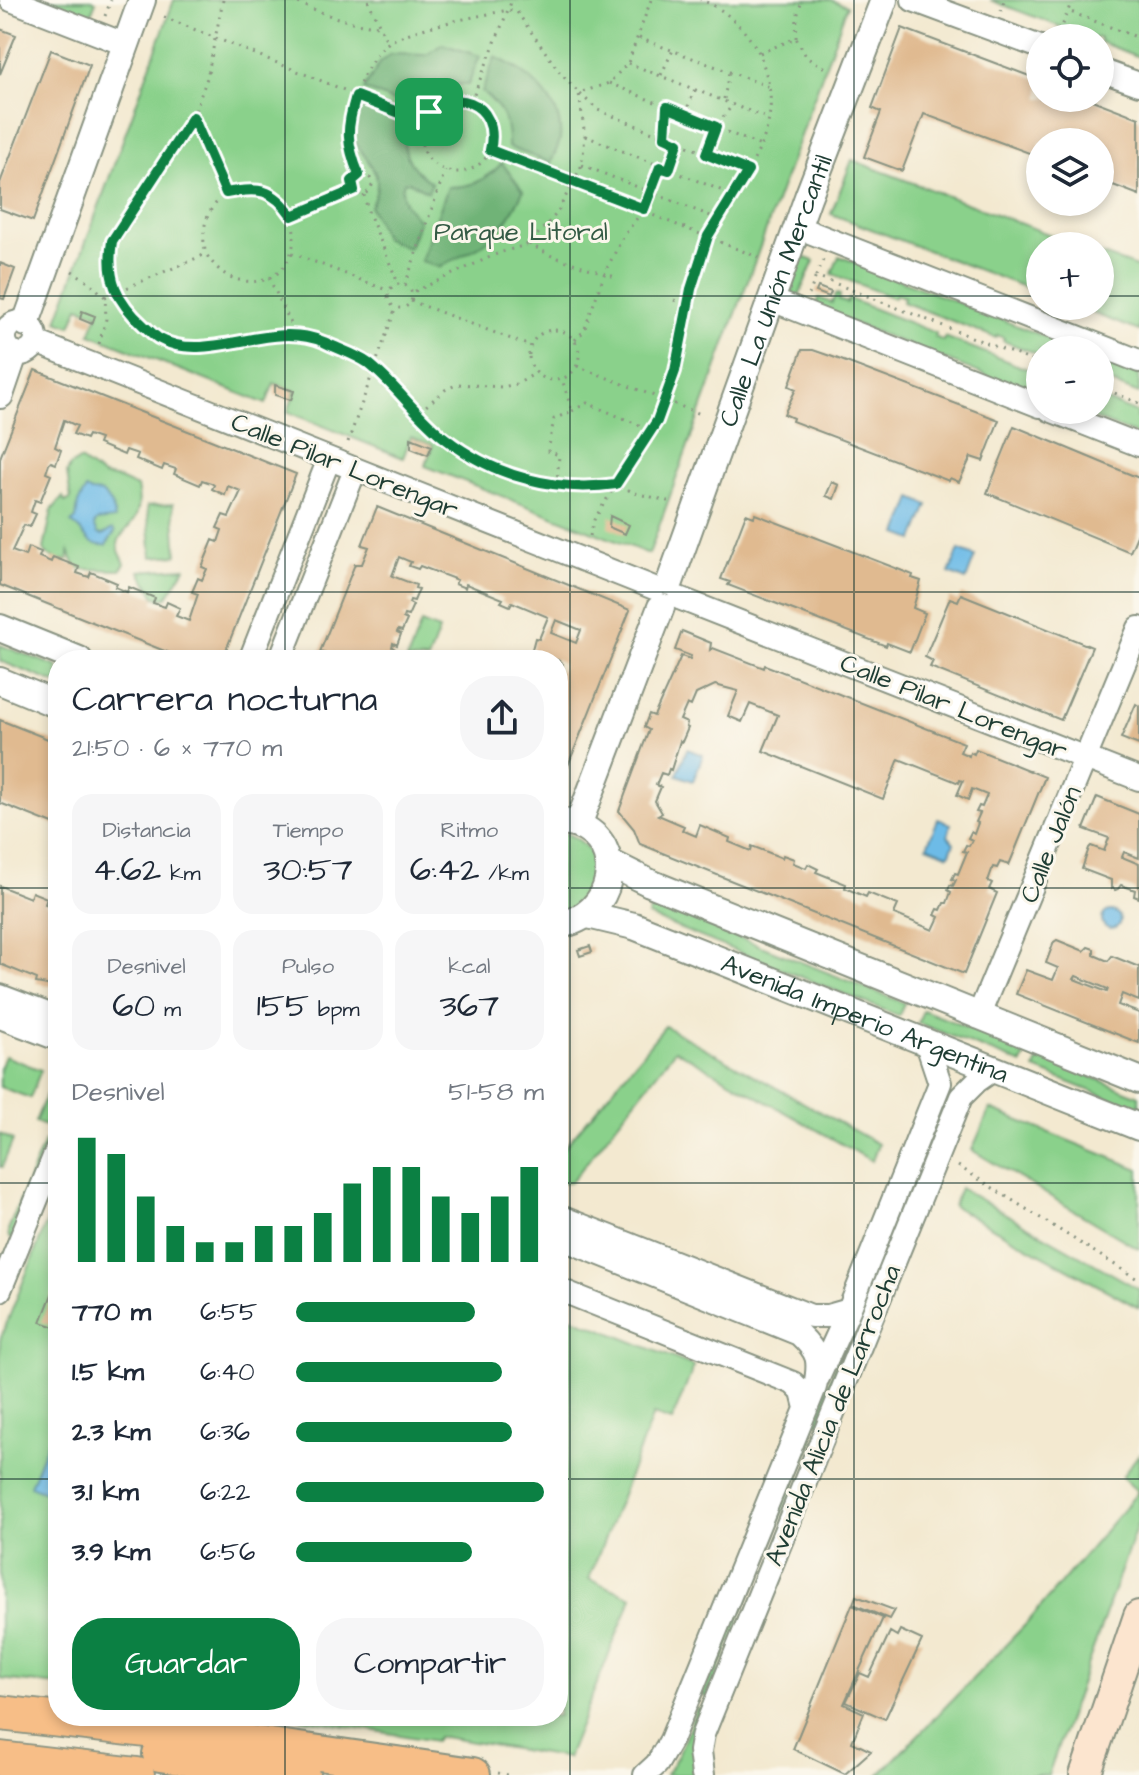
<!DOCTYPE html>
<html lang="es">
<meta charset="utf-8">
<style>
:root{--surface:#fff;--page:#f6f6f7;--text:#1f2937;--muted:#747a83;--accent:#0b8043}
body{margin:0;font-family:"Architects Daughter",sans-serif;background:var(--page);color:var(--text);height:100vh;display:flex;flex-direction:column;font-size:30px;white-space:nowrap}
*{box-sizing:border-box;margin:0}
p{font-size:26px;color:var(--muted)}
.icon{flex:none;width:44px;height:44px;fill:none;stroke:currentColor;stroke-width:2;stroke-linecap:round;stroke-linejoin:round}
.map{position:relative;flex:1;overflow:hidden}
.drawer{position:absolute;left:48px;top:650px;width:520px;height:1076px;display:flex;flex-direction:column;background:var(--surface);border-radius:32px;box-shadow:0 4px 12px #0003}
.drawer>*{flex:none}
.fabs{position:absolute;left:1026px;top:24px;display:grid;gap:16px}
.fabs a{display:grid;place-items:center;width:88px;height:88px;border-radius:50%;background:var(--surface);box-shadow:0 4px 12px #0003;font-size:40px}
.pin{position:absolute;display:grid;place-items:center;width:68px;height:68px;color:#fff;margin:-34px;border-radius:16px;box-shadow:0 4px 12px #0006}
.round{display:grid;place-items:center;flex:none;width:84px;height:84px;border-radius:32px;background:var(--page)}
.headline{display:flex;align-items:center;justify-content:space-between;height:136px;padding:0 24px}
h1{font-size:36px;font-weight:600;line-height:60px}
.metrics{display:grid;grid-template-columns:repeat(3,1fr);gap:12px;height:136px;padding:8px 24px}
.metrics div{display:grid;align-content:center;border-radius:20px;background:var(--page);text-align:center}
.metrics b{font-size:34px;font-weight:600}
.metrics small{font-size:22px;font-weight:400}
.metrics p{font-size:22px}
.chart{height:224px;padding:16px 24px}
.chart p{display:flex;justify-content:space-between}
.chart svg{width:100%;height:144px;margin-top:8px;stroke:var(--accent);stroke-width:6}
.primary-button{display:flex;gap:16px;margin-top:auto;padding:16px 24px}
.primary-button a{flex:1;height:92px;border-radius:32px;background:var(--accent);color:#fff;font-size:32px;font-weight:600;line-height:92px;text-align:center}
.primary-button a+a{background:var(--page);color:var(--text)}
ul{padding:0 24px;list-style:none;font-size:26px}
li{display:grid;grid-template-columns:128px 96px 1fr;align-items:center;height:60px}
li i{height:20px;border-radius:10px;background:var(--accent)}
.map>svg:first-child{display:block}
</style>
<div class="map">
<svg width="1139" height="1775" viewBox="0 0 1139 1775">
<rect width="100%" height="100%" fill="#fbf7ec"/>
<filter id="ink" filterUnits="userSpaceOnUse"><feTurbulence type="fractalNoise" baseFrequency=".0125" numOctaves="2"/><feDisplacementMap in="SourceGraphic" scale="16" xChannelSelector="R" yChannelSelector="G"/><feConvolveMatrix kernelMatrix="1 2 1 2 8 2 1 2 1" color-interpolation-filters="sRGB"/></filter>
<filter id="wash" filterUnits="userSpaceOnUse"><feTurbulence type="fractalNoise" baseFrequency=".006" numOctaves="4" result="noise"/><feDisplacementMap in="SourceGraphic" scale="32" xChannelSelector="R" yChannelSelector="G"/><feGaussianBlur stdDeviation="1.8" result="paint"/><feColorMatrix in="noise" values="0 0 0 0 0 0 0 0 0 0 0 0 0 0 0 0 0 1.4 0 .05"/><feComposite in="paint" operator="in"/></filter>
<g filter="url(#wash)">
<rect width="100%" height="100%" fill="#f3e9d0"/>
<path fill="#8ad18b" stroke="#548760" stroke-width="2" d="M 42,0 L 91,0 L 96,2 L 89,19 Z
M 174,0 L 831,0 L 847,6 L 649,554 L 425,466 L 433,445 L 411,437 L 403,458 L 288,412 L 295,391 L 274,383 L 266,404 L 90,334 L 98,314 L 79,307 L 71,326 L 57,321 Z
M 990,0 L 1139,0 L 1139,57 L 1100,42 L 1100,38 L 1090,38 Z
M 852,160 L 1080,246 L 1040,246 L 1040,293 L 831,214 Z
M 1100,254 L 1139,268 L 1139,331 L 1074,306 L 1100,306 Z
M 799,255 L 814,261 L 797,300 C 786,286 794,270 799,255 Z
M 839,256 L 1079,350 L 1040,350 L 1040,355 L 1003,341 L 1004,338 L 997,335 L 996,338 L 903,302 L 904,297 L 896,294 L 894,298 L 832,274 Z
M 836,294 L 840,295 L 839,300 L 847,303 L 849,299 L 936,333 L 935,337 L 943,341 L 945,337 L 1040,374 L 1040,397 L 815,308 L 819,298 L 832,303 Z
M 1100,358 L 1139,373 L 1139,394 L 1101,379 Z
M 1100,398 L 1137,413 L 1136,418 L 1139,419 L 1139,436 L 1073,410 L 1100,410 Z
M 80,460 L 103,476 L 119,479 L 137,487 C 146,527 117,529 118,546 C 118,551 123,558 125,564 L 120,570 L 82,569 L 75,566 L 69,552 L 68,560 L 58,560 L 46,554 L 44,549 L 52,510 L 63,497 L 65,502 L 71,499 L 67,473 L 70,466 Z
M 173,504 L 177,555 L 152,557 L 147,506 Z
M 185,568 L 167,597 L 160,599 L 154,596 C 150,585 143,580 140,571 Z
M 421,623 L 439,630 L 428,660 L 407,660 Z
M 0,645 L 58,667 L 58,684 L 0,661 Z
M 558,832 C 590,836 609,873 587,899 C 581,906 566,910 558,914 Z
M 653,903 L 904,1003 L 899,1016 L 648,916 Z
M 923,1010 L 1027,1051 L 1022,1064 L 918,1023 Z
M 665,1026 L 878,1144 L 872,1161 L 675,1050 L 572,1181 L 558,1184 L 558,1155 Z
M 5,1056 L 41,1070 L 30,1098 L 0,1087 L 0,1069 Z
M 1040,1056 L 1139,1096 L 1139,1110 L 1035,1069 Z
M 54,1076 L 58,1077 L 58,1131 L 35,1122 Z
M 940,1108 L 946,1111 L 819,1423 L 813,1421 Z
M 990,1109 L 1139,1169 L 1139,1249 L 972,1150 Z
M 0,1134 L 13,1140 L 2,1167 L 0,1167 Z
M 47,1140 L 52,1141 L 12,1239 L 9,1238 L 8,1230 L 44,1142 Z
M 960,1188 L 1139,1289 L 1139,1308 L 953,1206 Z
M 58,1194 L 58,1685 L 0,1679 L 0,1340 Z
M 558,1312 L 694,1366 L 672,1421 L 653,1415 L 589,1579 L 632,1597 L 567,1758 L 438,1736 L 435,1741 L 287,1716 L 558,1716 Z
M 807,1436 L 813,1438 L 708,1697 L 702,1696 Z
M 1139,1454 L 1139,1520 L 1048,1775 L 879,1775 L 1027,1623 L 1138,1492 L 1122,1477 Z
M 697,1708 L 702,1711 L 692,1775 L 666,1775 L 678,1755 Z"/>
<path fill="#6fb377" stroke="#477856" stroke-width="2" d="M 442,44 L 480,56 L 468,85 C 444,82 424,88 410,108 L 364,89 L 380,63 L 391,54 L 427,55 Z
M 495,57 C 526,71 564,100 560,139 C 559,147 553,156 551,163 L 508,147 C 509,122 502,107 482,92 Z
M 355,104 L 405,122 C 400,149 408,168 432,183 L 428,192 L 408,181 L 404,182 C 398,198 408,209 419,220 L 409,248 L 385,239 L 370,207 C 388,174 368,164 352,138 Z
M 502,163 L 523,191 C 501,240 485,244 439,267 L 421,261 L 448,187 C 471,187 486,181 502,163 Z"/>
<path fill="#6dbbe7" stroke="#467c8e" stroke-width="2" d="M 86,489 L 91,492 L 102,493 L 112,505 L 115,519 L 97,521 L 94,525 L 98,534 L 103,535 L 112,529 L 115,532 L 106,545 C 83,547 86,529 71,523 L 76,519 L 78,503 Z
M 912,498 L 928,505 L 914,540 L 898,534 Z
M 959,550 L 975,556 L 966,580 L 949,573 Z
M 687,749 L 703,755 L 693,781 L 677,775 Z
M 938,819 L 951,824 L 948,836 L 954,843 L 949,855 L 927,846 Z
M1102 920a9 9 0 1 1 18 0a9 9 0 1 1-18 0Z
M 58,1417 L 58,1497 L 30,1486 Z"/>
<g id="blocks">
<path fill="#e0ba90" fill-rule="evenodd" d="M 902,28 L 1040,80 L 1040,98 L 1087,98 L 1139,118 L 1139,195 L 1100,180 L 1100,142 L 1040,142 L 1040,157 L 924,114 L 902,171 L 864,157 L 881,112 L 872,108 Z
M 0,29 L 16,35 L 0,74 Z
M 51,50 L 90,65 L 33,221 L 0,209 L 0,183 Z
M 0,263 L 15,269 L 4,299 L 0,298 Z
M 818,287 L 831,292 L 829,297 L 816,292 Z
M 82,311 L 95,316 L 92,324 L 80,319 Z
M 802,350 L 813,350 L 833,357 L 999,420 L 983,461 L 971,457 L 959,482 L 950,478 L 949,481 L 792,421 L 793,418 L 784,414 L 796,389 L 789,386 Z
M 35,370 L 296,474 L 222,660 L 187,660 L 0,585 L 0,458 ZM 64,420 L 77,426 L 73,434 L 86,439 L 88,435 L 100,439 L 98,444 L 124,455 L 126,450 L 138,454 L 136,459 L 162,470 L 164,465 L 176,469 L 174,474 L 200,485 L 202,480 L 211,483 L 214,485 L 212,489 L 225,495 L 228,486 L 241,491 L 229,517 L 223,515 L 217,528 L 222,530 L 218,542 L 213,540 L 202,567 L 207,569 L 202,580 L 198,578 L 192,592 L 198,594 L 189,621 L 176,616 L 180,608 L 167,602 L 165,607 L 153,603 L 155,598 L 129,587 L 127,592 L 115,587 L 117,583 L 91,572 L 89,577 L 77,573 L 79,567 L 53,557 L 51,562 L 39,557 L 41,552 L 28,547 L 25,556 L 12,551 L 24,525 L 30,527 L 36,514 L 31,512 L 35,500 L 40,502 L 51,475 L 46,473 L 49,464 L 51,462 L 56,464 L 61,450 L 55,447 Z
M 275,385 L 294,391 L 291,400 L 275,395 Z
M 1014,426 L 1139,478 L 1139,531 L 1130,552 L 987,493 Z
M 411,438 L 432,446 L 428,455 L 411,448 Z
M 832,482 L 839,485 L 834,499 L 826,496 Z
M 377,507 L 630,610 L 563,778 L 558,778 L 558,676 L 563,664 L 558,660 L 544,659 L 531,653 L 535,638 L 539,639 L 548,617 L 512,602 L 510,606 L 501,602 L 503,599 L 466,584 L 465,588 L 455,584 L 457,580 L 420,566 L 418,569 L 409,566 L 411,562 L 399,557 L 392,576 L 416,585 L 415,588 L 419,589 L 414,601 L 410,600 L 409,603 L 413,605 L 408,616 L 404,615 L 403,618 L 407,620 L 402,631 L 398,630 L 397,632 L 401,634 L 397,645 L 393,643 L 392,647 L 395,649 L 391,660 L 324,660 L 326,654 L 320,652 L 355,564 L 362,564 L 369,547 L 362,545 ZM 556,620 L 581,630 L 576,643 L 551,633 Z
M 746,514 L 754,517 L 755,514 L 890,566 L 913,575 L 912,578 L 921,581 L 913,608 L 925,613 L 910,652 L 887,643 L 886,646 L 827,623 L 728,585 L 730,582 L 721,579 Z
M 610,516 L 629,525 L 625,534 L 609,527 Z
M 961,594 L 1092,647 L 1061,720 L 930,667 L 933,661 L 925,657 L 950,598 L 958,601 Z
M 682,631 L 711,643 L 710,650 L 713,648 L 764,668 L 765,665 L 964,743 L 960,752 L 969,756 L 970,752 L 974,754 L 976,749 L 1045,777 L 1009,865 L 1000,862 L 997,868 L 993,867 L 988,881 L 992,883 L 989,889 L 997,893 L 964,974 L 640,844 L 634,829 L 619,811 L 649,730 L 644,727 L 649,714 L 654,716 L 681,656 L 690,659 L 691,656 L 675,650 ZM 715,685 L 738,691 L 728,716 L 742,722 L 750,704 L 778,715 L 763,751 L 883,799 L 899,759 L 959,783 L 960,780 L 963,781 L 957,795 L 968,800 L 972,789 L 987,795 L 982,807 L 979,806 L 976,812 L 980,813 L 976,822 L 978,823 L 974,834 L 971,832 L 968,838 L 972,840 L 969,846 L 966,845 L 963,851 L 967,852 L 958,874 L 955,873 L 952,879 L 956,880 L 953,886 L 950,885 L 948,890 L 951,892 L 947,903 L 944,903 L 941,910 L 938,909 L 935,915 L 939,917 L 933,930 L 894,914 L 898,905 L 868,893 L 866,897 L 845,888 L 846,884 L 816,872 L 818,869 L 808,864 L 806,868 L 793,863 L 794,859 L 783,855 L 782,858 L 752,846 L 751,851 L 729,842 L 730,838 L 700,825 L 696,836 L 682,830 L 684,826 L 658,815 L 662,813 L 655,801 L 661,787 L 656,785 L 661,773 L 667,775 L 669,769 L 671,770 L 680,741 L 682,742 L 688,728 L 686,727 L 687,723 L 680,720 L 687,704 L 691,706 L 696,694 Z
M 1136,704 L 1139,706 L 1139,745 L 1121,738 Z
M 0,720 L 58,743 L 58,826 L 0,803 Z
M 1097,797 L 1139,814 L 1139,858 L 1124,852 L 1122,857 L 1139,864 L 1139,898 L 1134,896 L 1135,890 L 1121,885 L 1118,889 L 1115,890 L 1112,887 L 1111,890 L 1111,880 L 1082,869 L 1089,848 L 1091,846 L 1104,851 L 1109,838 L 1084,829 Z
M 0,886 L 30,898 L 32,892 L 47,898 L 45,904 L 58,909 L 58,987 L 36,983 L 37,979 L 0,964 Z
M 1057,940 L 1084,951 L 1088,947 L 1094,949 L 1094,955 L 1108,961 L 1112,956 L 1139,967 L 1139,1001 L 1122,994 L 1118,1005 L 1139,1013 L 1139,1043 L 1016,994 L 1026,970 L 1053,980 L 1058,968 L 1046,963 L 1054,942 ZM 1076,976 L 1108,989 L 1107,992 L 1074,979 Z
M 590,946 L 592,952 L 580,956 L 578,950 Z
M 58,1279 L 58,1328 L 41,1322 Z
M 856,1596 L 894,1610 L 889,1619 L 853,1604 Z
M 852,1605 L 883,1618 L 844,1704 L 864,1713 L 852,1742 L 871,1751 L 845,1774 L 793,1749 Z
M 900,1630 L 922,1640 L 885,1719 L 846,1702 L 860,1673 L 869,1677 L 890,1632 L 897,1636 Z"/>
</g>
</g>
<g filter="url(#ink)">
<use href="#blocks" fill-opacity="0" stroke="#899382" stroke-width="2"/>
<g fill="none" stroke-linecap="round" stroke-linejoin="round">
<defs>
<path id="minor" d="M 11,0 L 127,45
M 913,0 L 1040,47
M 1100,70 L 1139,84
M 797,227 L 1139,361
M 772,300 L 1040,406
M4 338a16 16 0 1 1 32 0a16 16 0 1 1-32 0Z
M 36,342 L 654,588
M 1050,410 L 1139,445
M 679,598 L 1139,779
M 250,660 L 329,459
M 280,660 L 355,470
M 0,996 L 58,1018
M 0,1017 L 58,1039
M 978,1017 L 1139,628
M 558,1216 L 811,1316 L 828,1316 L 849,1310 L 940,1083 L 927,1044
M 558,1237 L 799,1334 C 819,1353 820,1360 815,1387 L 671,1740 L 657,1764 L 645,1775
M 558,1289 L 793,1383 L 802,1392 L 806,1408
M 0,1290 L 58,1147
M 818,1378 L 849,1310
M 703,1775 L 700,1751 L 703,1734 L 961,1097 L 977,1081 L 993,1070"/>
<g id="tertiary">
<path d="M 26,323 L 142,0"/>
<path d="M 0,395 L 14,354"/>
<path id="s1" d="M 670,582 L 808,197 L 884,0"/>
<path d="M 0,628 L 79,660"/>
<path d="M 0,681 L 58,705"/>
<path d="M 558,821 C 564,822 571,823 577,825 C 628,844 615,917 558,925"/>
<path d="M 578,825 L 661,607"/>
<path d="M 608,862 L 650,883 L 1139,1080"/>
<path id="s2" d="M 588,915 L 634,926 L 1139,1127"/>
</g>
<path id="secondary" d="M 1085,1775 L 1139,1616"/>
<path id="primary" d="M 0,1713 L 215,1738 L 473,1775
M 160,1754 L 302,1775
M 0,1759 L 137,1775"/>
</defs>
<use href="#minor" stroke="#899382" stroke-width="26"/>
<use href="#tertiary" stroke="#899382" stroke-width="30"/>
<use href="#secondary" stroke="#899382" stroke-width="34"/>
<use href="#primary" stroke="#899382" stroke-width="38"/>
<path stroke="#899382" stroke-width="3" stroke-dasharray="2 6" stroke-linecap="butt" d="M 223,0 L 207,78 L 193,117 L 112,241 L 109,262 L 116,293 L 130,313 L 158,338 L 195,348 L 272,335 L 318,340 L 366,362 L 445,438 L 472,456 L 513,477 L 588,488 L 616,484 C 641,448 663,413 675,371 C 685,333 687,294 700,257 C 721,195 788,145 766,74 C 763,64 761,54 755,46 C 741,25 723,7 700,0
M 291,0 C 320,12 349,25 381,26
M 368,0 L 388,44
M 651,0 L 628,63 L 609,83 L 579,93 L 598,110 L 747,170
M 1072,0 L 1068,11 L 1139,38
M 1001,11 L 1004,0
M 105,16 L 111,0
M 164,17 L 423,122
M 1060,32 L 1068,11
M 639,38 L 770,87
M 796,38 L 797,17 L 802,0
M 760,53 L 796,38 L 807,58 L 828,69
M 628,63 L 769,119
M 661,75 L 673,50
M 609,83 L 761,146
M 724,99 L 729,72
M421 136a36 36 0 1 1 72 0a36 36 0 1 1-72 0Z
M 471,102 L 512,0
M 685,114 L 695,89
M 193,117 L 226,193
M 585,136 L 733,195
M 665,137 L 667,107
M 490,150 L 760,258
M 706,153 L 716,127 L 733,104
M 582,165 L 718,219
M 669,169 L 678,143
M352 184a10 10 0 1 1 20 0a10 10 0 1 1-20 0Z
M 359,175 C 355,166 349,155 347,146 C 343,119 365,59 388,43 C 409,28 480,16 508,10 L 517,12 L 561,74 L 579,93 L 585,136 L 582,165 L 557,213 L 529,244 L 499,253 L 411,293
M 364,195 L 368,211 L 398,283
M 292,216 L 354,190
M 529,244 L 552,256 L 618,278
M 292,253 L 389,291
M 823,260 L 816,276 L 1040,364
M 72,271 L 88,281 L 105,297 L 106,319 L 99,344
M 269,278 L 297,336
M388 296a12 12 0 1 1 24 0a12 12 0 1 1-24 0Z
M 405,285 L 445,171
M 809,295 L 816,276
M 105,297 L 206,254 C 216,269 227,279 245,281 C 308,290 313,183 244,190 C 211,193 198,225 206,254
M 674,300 L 688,306
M 411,301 L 530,346
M529 355a25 25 0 1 1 50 0a25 25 0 1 1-50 0Z
M 575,340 L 584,331 L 605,272 L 623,237 L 644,209 L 660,167
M 577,366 L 703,415
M 1100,387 L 1139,403
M 420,411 L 445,390 L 458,384 L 502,387 L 517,384 L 536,373
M 572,411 L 587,403 L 651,430
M 348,442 L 396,307
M 557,484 L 559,455 L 548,451 L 554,419 L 572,411 L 562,379
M 590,536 L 594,520 L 616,484 L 635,493 L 672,502
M 958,1166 L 1139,1280
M 498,1773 L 508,1775"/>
<use href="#minor" stroke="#fff" stroke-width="22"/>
<use href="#tertiary" stroke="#fff" stroke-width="26"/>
<use href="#secondary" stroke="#fce5cf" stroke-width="30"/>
<use href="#primary" stroke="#f7be87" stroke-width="34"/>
</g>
</g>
<g fill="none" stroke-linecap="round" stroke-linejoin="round" filter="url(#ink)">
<defs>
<path id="route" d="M 356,96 L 423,122 C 449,82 502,102 490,150 L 644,209 L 660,167 L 669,170 L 678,143 L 665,137 L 667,107 L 716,127 L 706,154 L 748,171 L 708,236 L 691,289 L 675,371 L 657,421 L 616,484 C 556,493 494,476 446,439 C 417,417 396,385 368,363 C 355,354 338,349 324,342 C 270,318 207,366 158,338 C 153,335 148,329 144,326 C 116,301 106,278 112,241 L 193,117 L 226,193 C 258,187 273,188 292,216 L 354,190 L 352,181 L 359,175 C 346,143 346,129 356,96 Z"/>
</defs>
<use href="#route" stroke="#fff" stroke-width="16"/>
<use href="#route" stroke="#0b8043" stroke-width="10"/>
</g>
<path fill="none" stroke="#1f3d34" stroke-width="2" stroke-opacity="0.55" d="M 285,0 L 285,660M 570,0 L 570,1775M 854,0 L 854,1775M 0,296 L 1040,296M 1100,296 L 1139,296M 0,592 L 1139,592M 0,888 L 58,888M 558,888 L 1139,888M 0,1183 L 58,1183M 558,1183 L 1139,1183M 0,1479 L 58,1479M 558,1479 L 1139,1479M 285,1716 L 285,1775"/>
<g text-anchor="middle" stroke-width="6" stroke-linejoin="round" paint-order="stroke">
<g font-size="26" fill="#345b45" stroke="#fbf7ec">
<text x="521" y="240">Parque Litoral</text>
</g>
<g font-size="26" fill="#1f3d34" stroke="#fbf7ec">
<text dy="9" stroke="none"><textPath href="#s1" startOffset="310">Calle La Unión Mercantil</textPath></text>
<text transform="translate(345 465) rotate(22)" y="9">Calle Pilar Lorengar</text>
<text transform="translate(954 706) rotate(22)" y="9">Calle Pilar Lorengar</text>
<text transform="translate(1050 844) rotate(-68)" y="9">Calle Jalón</text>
<text dy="9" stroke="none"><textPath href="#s2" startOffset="296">Avenida Imperio Argentina</textPath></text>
<text transform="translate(832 1415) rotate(-68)" y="9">Avenida Alicia de Larrocha</text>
</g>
</g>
</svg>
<div class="fabs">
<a><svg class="icon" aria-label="locate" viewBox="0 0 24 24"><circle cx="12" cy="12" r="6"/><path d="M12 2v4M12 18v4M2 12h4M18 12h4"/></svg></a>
<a><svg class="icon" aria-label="layers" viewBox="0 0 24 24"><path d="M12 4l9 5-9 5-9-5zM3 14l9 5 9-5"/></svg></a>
<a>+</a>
<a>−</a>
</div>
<div class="pin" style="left:429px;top:112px;background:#1e9e55"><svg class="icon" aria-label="arrive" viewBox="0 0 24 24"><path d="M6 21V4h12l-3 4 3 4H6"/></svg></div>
<section class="drawer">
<div class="headline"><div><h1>Carrera nocturna</h1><p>21:50 · 6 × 770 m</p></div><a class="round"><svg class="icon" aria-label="share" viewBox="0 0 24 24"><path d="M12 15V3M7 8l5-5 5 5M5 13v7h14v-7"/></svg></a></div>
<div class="metrics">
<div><p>Distancia</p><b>4.62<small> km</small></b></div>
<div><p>Tiempo</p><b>30:57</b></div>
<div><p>Ritmo</p><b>6:42<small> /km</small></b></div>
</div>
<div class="metrics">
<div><p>Desnivel</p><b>60<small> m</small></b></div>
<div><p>Pulso</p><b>155<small> bpm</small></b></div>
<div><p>kcal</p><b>367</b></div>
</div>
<div class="chart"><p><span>Desnivel</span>51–58 m</p>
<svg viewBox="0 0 160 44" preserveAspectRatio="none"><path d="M5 44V6M15 44V11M25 44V24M35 44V33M45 44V38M55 44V38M65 44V33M75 44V33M85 44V29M95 44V20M105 44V15M115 44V15M125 44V24M135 44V29M145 44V24M155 44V15"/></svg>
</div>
<ul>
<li><b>770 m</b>6:55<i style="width:72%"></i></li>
<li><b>1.5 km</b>6:40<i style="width:83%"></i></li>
<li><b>2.3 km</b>6:36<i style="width:87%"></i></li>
<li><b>3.1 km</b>6:22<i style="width:100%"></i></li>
<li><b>3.9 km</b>6:56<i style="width:71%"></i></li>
</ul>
<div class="primary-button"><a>Guardar</a><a>Compartir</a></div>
</section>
</div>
